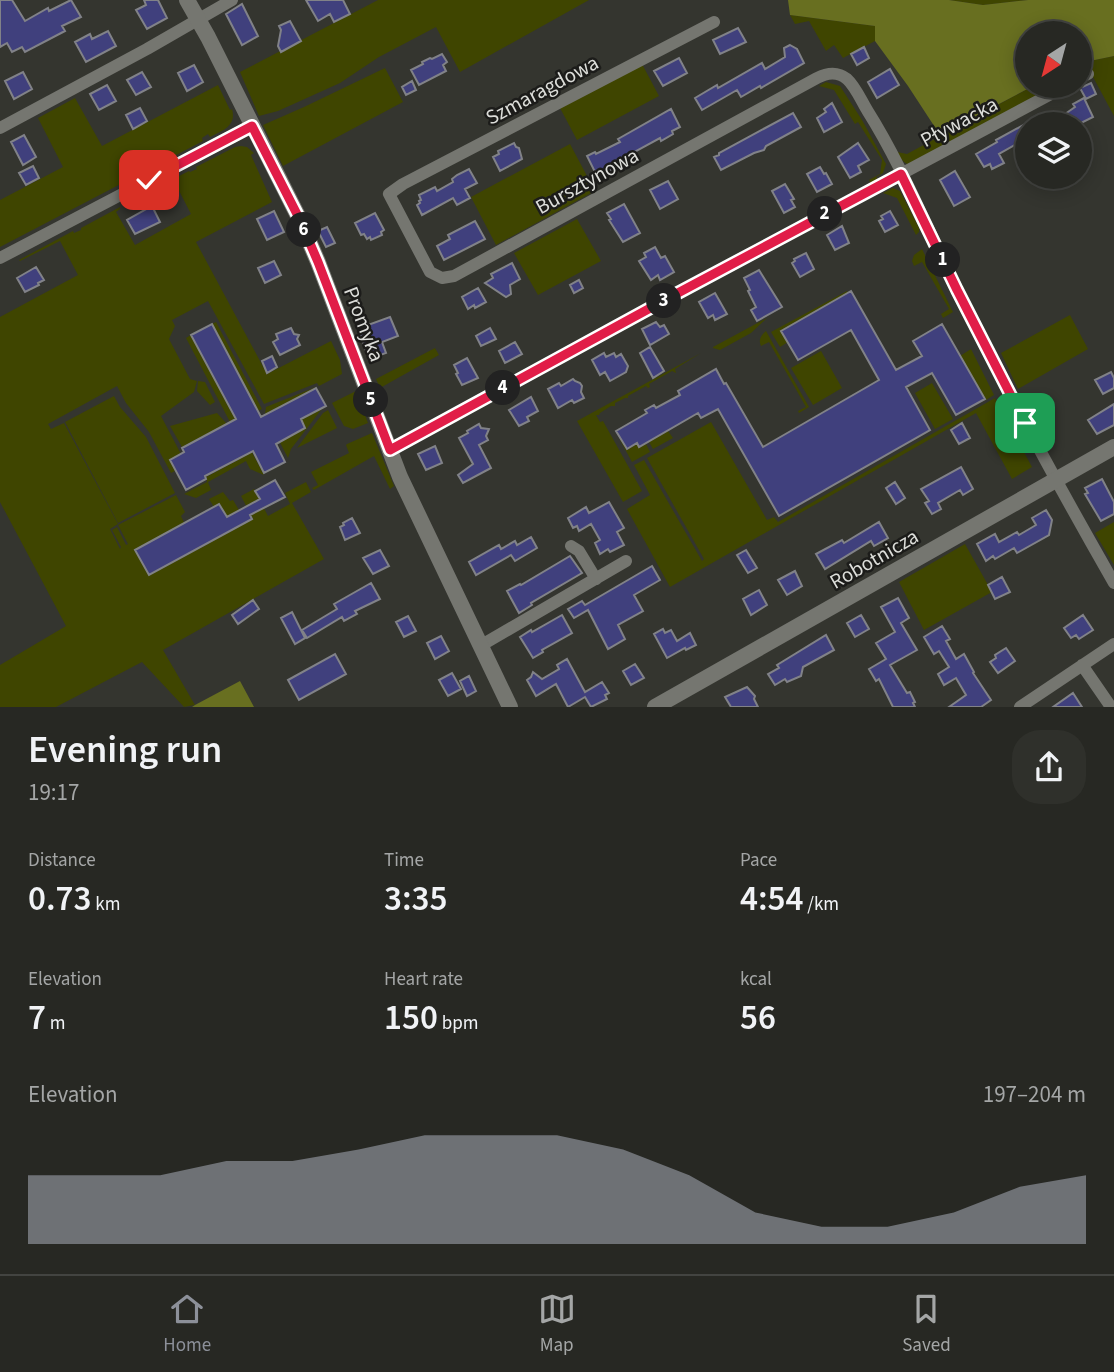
<!DOCTYPE html>
<meta charset="utf-8">
<style>
:root{--surface:#272823;--page:#2f302b;--text:#f1f3f6;--muted:#a4a6a6;--line:#434441;--accent:#8c9099}
body{margin:0;font-family:"Source Sans 3",sans-serif;background:var(--page);color:var(--text);height:100vh;display:flex;flex-direction:column;font-size:26px;white-space:nowrap}
*{box-sizing:border-box;margin:0}
p{font-size:23px;color:var(--muted)}
.icon{flex:none;width:38px;height:38px;fill:none;stroke:currentColor;stroke-width:2;stroke-linecap:round;stroke-linejoin:round}
.map{position:relative;height:707px;overflow:hidden}
.side{display:flex;flex-direction:column;background:var(--surface);flex:1}
.side>*{flex:none}
.needle{width:46px;rotate:216deg}
.controls{position:absolute;left:1015px;top:21px;display:grid;gap:14px}
.controls a{display:grid;place-items:center;width:77px;height:77px;border-radius:50%;background:var(--surface);box-shadow:0 4px 18px #0003,0 0 0 2px var(--line);font-size:35px}
.pin{position:absolute;display:grid;place-items:center;width:60px;height:60px;color:#fff;margin:-30px;border-radius:14px;box-shadow:0 4px 10px #0006}
.km{position:absolute;width:35px;height:35px;margin:-18px;border-radius:50%;background:#222;color:#fff;font-size:19px;line-height:35px;text-align:center}
.round{display:grid;place-items:center;flex:none;width:74px;height:74px;border-radius:28px;background:var(--page)}
.head{display:flex;align-items:center;justify-content:space-between;height:119px;padding:0 28px}
h1{font-size:38px;font-weight:600;line-height:52px}
.stats{display:grid;grid-template-columns:repeat(3,1fr);gap:10px;height:119px;padding:7px 28px}
.stats div{display:grid;align-content:center}
.stats b{font-size:35px;font-weight:600}
.stats small{font-size:19px;font-weight:400}
.stats p{font-size:19px}
.chart{height:196px;padding:14px 28px}
.chart p{display:flex;justify-content:space-between}
.chart svg{width:100%;height:126px;margin-top:7px;fill:var(--accent);opacity:.7}
.tabs{display:flex;justify-content:space-around;align-items:center;height:98px;border-top:2px solid var(--line);background:var(--surface);font-size:19px;color:var(--muted)}
.tabs a{display:grid;justify-items:center;gap:4px}
.tabs .on{color:var(--accent)}
.map>svg:first-child{display:block}
</style>
<div class="map">
<svg width="1114" height="707" viewBox="0 0 1114 707">
<rect width="100%" height="100%" fill="#34352f"/>
<path fill="#3f4500" d="M 378,0 L 589,0 L 460,72 L 436,27 L 379,57 L 340,83 L 278,111 L 259,116 L 240,72 Z
M 949,0 L 1028,0 L 983,5 Z
M 790,15 L 875,26 L 875,41 L 843,58 L 834,45 L 826,51 L 809,21 L 795,24 Z
M 1114,56 L 1114,116 L 1085,62 Z
M 642,64 L 659,96 L 577,140 L 560,108 Z
M 385,68 L 403,102 L 283,166 L 263,125 L 304,107 Z
M 826,82 L 840,86 L 862,120 L 886,164 L 883,173 L 876,177 L 878,180 L 871,184 L 869,180 L 880,174 L 882,160 L 858,122 L 855,124 L 834,90 L 819,86 Z
M 218,85 L 230,110 L 232,109 C 237,126 222,131 210,137 L 208,134 L 202,138 L 203,141 L 0,247 L 0,200 L 63,167 L 38,118 L 75,98 L 102,146 Z
M 1033,86 L 1036,88 L 1039,96 L 910,165 C 903,163 900,158 897,152 L 907,154 Z
M 570,144 L 595,191 L 496,245 L 471,197 Z
M 241,146 L 247,147 L 254,153 L 251,155 L 272,202 L 196,242 L 267,374 L 331,341 L 340,360 L 342,374 L 319,386 L 317,383 L 264,404 L 208,301 L 172,320 L 175,326 L 169,339 L 190,379 L 197,381 L 194,392 L 161,416 L 181,454 L 170,460 L 175,471 L 171,473 L 149,432 L 126,403 L 117,386 L 48,424 L 51,429 L 64,423 L 118,524 L 110,529 L 120,549 L 121,547 L 112,530 L 117,527 L 126,545 L 128,544 L 118,525 L 176,495 L 185,512 L 181,516 L 197,550 L 253,519 L 241,496 L 254,489 L 268,516 L 290,504 L 285,493 L 306,482 L 311,492 L 292,503 L 324,559 L 163,650 L 195,705 L 184,707 L 142,662 L 56,707 L 0,707 L 0,665 L 66,626 L 0,502 L 0,317 L 78,275 L 60,241 L 20,261 L 19,260 L 73,231 L 74,233 L 81,230 L 81,228 L 120,207 L 120,209 L 116,212 L 135,245 L 191,214 L 174,181 L 171,182 L 171,180 L 189,171 L 190,172 L 197,169 L 196,167 L 235,147 Z
M 893,188 L 900,191 L 919,228 L 919,232 L 916,235 L 897,198 L 883,193 Z
M 577,219 L 601,261 L 538,295 L 514,253 Z
M 922,249 L 953,312 L 943,318 L 941,314 L 949,309 L 922,262 L 914,266 L 912,261 L 914,255 Z
M 847,291 L 848,293 L 781,330 L 788,342 L 780,347 L 771,332 Z
M 1070,315 L 1088,349 L 1018,389 L 1001,353 Z
M 767,318 L 751,333 L 720,350 L 713,348 L 713,347 Z
M 216,322 L 262,409 L 258,411 L 212,324 Z
M 766,331 L 809,407 L 799,413 L 798,411 L 806,407 L 802,400 L 769,342 L 761,346 C 758,340 761,335 766,331 Z
M 191,335 L 235,419 L 230,422 L 186,338 Z
M 435,348 L 439,355 L 380,388 L 376,379 Z
M 971,349 L 994,395 L 986,400 L 960,356 Z
M 821,351 L 842,388 L 813,405 L 791,368 Z
M 701,353 L 675,369 L 676,373 L 672,371 L 649,384 L 650,387 L 648,388 L 646,386 L 628,396 L 628,398 L 625,398 L 615,403 L 615,406 L 611,406 L 600,413 L 599,415 L 596,415 L 600,422 L 603,421 L 642,491 L 623,502 L 577,421 Z
M 198,381 L 205,382 L 215,402 L 210,405 L 197,391 Z
M 932,383 L 953,419 L 935,429 L 915,393 Z
M 316,387 L 316,388 L 265,414 L 266,407 Z
M 356,391 L 368,423 L 353,429 L 344,426 L 332,403 Z
M 114,396 L 120,407 L 146,437 L 175,493 L 118,523 L 65,422 Z
M 995,398 L 1032,467 L 1012,479 L 976,413 L 670,587 L 627,509 L 650,495 L 634,465 L 644,460 L 702,561 L 704,559 L 647,458 L 711,422 L 767,520 L 774,517 L 778,522 Z
M 326,406 L 321,410 L 291,449 L 288,458 L 275,433 L 289,437 L 305,428 L 301,419 Z
M 328,410 L 337,428 L 297,448 L 323,413 Z
M 217,413 L 227,424 L 182,447 L 170,426 Z
M 668,431 L 673,438 L 653,449 L 649,442 Z
M 372,433 L 394,486 L 390,489 L 374,456 L 314,490 L 312,488 L 318,485 L 311,472 L 349,453 L 346,445 L 347,444 Z
M 621,439 L 627,450 L 637,444 L 639,448 L 646,444 L 650,452 L 632,462 L 620,440 Z
M 248,445 L 264,475 L 250,469 L 246,461 L 208,482 L 211,490 L 196,498 L 184,494 L 207,482 L 206,477 L 240,459 L 236,451 Z
M 223,492 L 230,501 L 233,500 L 239,510 L 227,517 L 220,504 L 214,507 L 209,499 Z
M 1114,522 L 1114,565 L 1095,533 Z
M 965,544 L 992,592 L 924,630 L 899,582 Z"/>
<path fill="#686f20" d="M 788,0 L 949,0 L 983,5 L 1028,0 L 1114,0 L 1114,56 L 1085,62 L 1080,65 L 1080,33 L 1027,33 L 1027,86 L 1033,86 L 940,135 L 908,86 L 875,41 L 875,26 L 790,15 Z
M 240,681 L 254,707 L 192,707 L 195,705 Z"/>
<path fill="#40407d" stroke="#818288" stroke-width="2" d="M 0,0 L 12,0 L 25,21 L 48,8 L 49,11 L 71,0 L 81,17 L 62,26 L 65,31 L 25,52 L 22,47 L 12,52 L 7,43 L 0,47 Z
M 144,0 L 158,0 L 167,18 L 147,29 L 136,10 L 146,5 Z
M 306,0 L 343,0 L 350,14 L 334,22 L 330,14 L 318,21 Z
M 242,4 L 258,36 L 242,45 L 226,14 Z
M 290,21 L 301,41 L 281,52 L 278,46 L 281,30 L 279,26 Z
M 738,28 L 746,42 L 720,54 L 713,40 Z
M 108,31 L 116,46 L 86,62 L 75,42 L 90,34 L 92,39 Z
M 790,45 L 797,49 L 804,63 L 761,88 L 760,86 L 741,97 L 737,90 L 702,110 L 695,98 L 717,85 L 718,88 L 762,63 L 765,69 L 785,57 L 784,48 Z
M 864,47 L 869,58 L 857,65 L 851,54 Z
M 442,54 L 447,62 L 443,65 L 446,71 L 419,85 L 411,70 L 423,64 L 422,62 L 430,58 L 432,59 Z
M 679,58 L 687,73 L 663,86 L 654,71 Z
M 194,65 L 203,82 L 187,91 L 178,73 Z
M 890,69 L 899,85 L 877,98 L 868,82 Z
M 23,72 L 32,89 L 14,99 L 5,81 Z
M 142,72 L 151,87 L 136,95 L 127,80 Z
M 412,81 L 416,90 L 406,95 L 402,87 Z
M 1091,83 L 1096,94 L 1086,99 L 1080,88 Z
M 107,85 L 116,101 L 99,110 L 90,94 Z
M 1084,98 L 1093,117 L 1079,124 L 1070,124 L 1065,114 L 1075,107 L 1073,104 Z
M 832,103 L 842,122 L 824,132 L 817,118 L 826,112 L 824,109 Z
M 140,108 L 147,121 L 133,129 L 126,115 Z
M 671,109 L 680,127 L 672,131 L 673,134 L 661,141 L 660,138 L 636,151 L 631,154 L 633,158 L 602,175 L 600,172 L 596,174 L 587,156 L 595,152 L 596,154 L 620,142 L 618,139 Z
M 793,113 L 801,127 L 766,146 L 764,150 L 754,153 L 721,170 L 714,157 L 719,155 L 719,153 Z
M 1027,123 L 1027,138 L 999,154 L 1004,163 L 992,169 L 990,164 L 984,167 L 976,154 L 997,142 L 996,140 Z
M 24,135 L 36,157 L 23,165 L 11,142 Z
M 514,143 L 516,147 L 519,148 L 522,159 L 500,171 L 493,157 L 499,154 L 498,151 Z
M 858,143 L 869,160 L 858,166 L 861,172 L 850,178 L 838,157 Z
M 33,166 L 39,178 L 26,185 L 19,173 Z
M 820,167 L 824,174 L 826,173 L 832,184 L 817,192 L 807,174 Z
M 469,169 L 477,183 L 465,189 L 470,198 L 457,205 L 453,198 L 422,215 L 417,205 L 420,203 L 419,201 L 421,200 L 419,195 L 435,187 L 437,191 L 453,182 L 452,179 L 457,175 Z
M 955,171 L 970,197 L 954,206 L 940,180 Z
M 668,181 L 678,199 L 660,209 L 650,190 Z
M 785,184 L 794,199 L 791,200 L 795,207 L 784,213 L 772,191 Z
M 624,204 L 640,233 L 623,242 L 609,220 L 611,219 L 607,213 Z
M 152,206 L 160,222 L 135,234 L 127,220 Z
M 274,211 L 284,232 L 267,240 L 257,219 Z
M 890,211 L 898,225 L 885,232 L 879,221 L 883,219 L 881,216 Z
M 375,213 L 384,230 L 381,232 L 382,235 L 371,240 L 370,237 L 367,239 L 364,234 L 361,235 L 355,223 Z
M 475,221 L 485,239 L 444,260 L 437,246 L 450,239 L 448,235 Z
M 842,226 L 849,243 L 835,250 L 827,235 Z
M 327,227 L 335,243 L 326,247 L 318,231 Z
M 655,247 L 661,258 L 665,256 L 674,272 L 660,280 L 658,275 L 651,280 L 639,261 L 646,257 L 644,253 Z
M 806,253 L 814,269 L 800,277 L 792,263 L 795,261 L 794,259 Z
M 274,261 L 281,275 L 265,283 L 258,268 Z
M 512,263 L 520,279 L 510,285 L 511,294 L 506,297 L 485,283 L 493,278 L 491,274 Z
M 36,267 L 44,280 L 38,283 L 39,285 L 25,292 L 17,278 Z
M 759,270 L 782,307 L 757,321 L 751,310 L 756,307 L 748,291 L 750,290 L 744,278 Z
M 579,280 L 583,288 L 574,293 L 570,285 Z
M 478,288 L 486,302 L 475,308 L 474,305 L 468,309 L 462,297 Z
M 851,291 L 896,370 L 922,356 L 913,341 L 942,324 L 985,399 L 956,415 L 932,373 L 906,387 L 930,430 L 779,516 L 718,409 L 701,418 L 698,413 L 639,447 L 637,443 L 627,449 L 616,431 L 647,413 L 645,410 L 654,405 L 656,408 L 680,395 L 678,391 L 716,369 L 724,384 L 726,383 L 763,447 L 879,380 L 851,330 L 798,360 L 781,331 Z
M 715,293 L 727,314 L 715,320 L 713,315 L 708,318 L 699,302 Z
M 390,317 L 398,336 L 382,342 L 386,353 L 369,359 L 360,334 L 367,331 L 365,326 Z
M 656,322 L 660,327 L 664,325 L 669,334 L 650,345 L 642,329 Z
M 212,324 L 261,417 L 316,388 L 326,406 L 301,419 L 305,428 L 276,444 L 285,462 L 264,473 L 253,451 L 205,476 L 206,479 L 186,490 L 170,460 L 184,452 L 182,448 L 236,419 L 191,335 Z
M 291,328 L 294,334 L 299,335 L 297,339 L 300,345 L 280,355 L 273,342 L 278,339 L 276,334 Z
M 490,328 L 496,339 L 481,346 L 476,336 Z
M 515,342 L 522,354 L 505,363 L 499,351 Z
M 650,347 L 664,371 L 653,378 L 640,353 Z
M 604,353 L 606,357 L 614,353 L 616,357 L 621,354 L 628,366 L 626,372 L 610,381 L 605,372 L 600,375 L 592,360 Z
M 272,356 L 277,367 L 267,373 L 262,361 Z
M 467,358 L 478,378 L 462,385 L 456,374 L 458,373 L 454,365 Z
M 1111,372 L 1114,378 L 1114,388 L 1103,394 L 1095,380 Z
M 573,379 L 575,381 L 580,383 L 582,386 L 581,392 L 584,398 L 574,403 L 572,400 L 558,408 L 548,389 L 559,383 L 561,386 Z
M 531,397 L 538,411 L 527,417 L 529,421 L 519,426 L 509,410 Z
M 1114,404 L 1114,425 L 1097,434 L 1088,420 Z
M 962,423 L 970,438 L 959,444 L 951,430 Z
M 479,424 L 481,428 L 489,429 L 486,436 L 488,440 L 479,445 L 491,468 L 463,483 L 458,475 L 473,464 L 459,438 L 468,433 L 467,431 Z
M 435,446 L 442,463 L 426,470 L 418,454 Z
M 961,467 L 973,489 L 963,495 L 960,490 L 938,503 L 941,509 L 932,514 L 925,503 L 929,501 L 921,489 Z
M 1102,479 L 1114,502 L 1114,514 L 1101,521 L 1085,494 L 1088,493 L 1085,488 Z
M 275,480 L 285,497 L 250,515 L 252,519 L 149,575 L 135,550 L 219,504 L 227,517 L 260,499 L 255,491 Z
M 895,482 L 905,498 L 896,504 L 886,488 Z
M 609,502 L 624,528 L 617,532 L 624,545 L 610,552 L 608,549 L 600,554 L 595,543 L 600,540 L 591,524 L 579,531 L 577,526 L 573,528 L 568,518 L 586,507 L 589,513 Z
M 1046,510 L 1052,520 L 1049,535 L 1017,553 L 1014,548 L 995,559 L 993,556 L 986,561 L 977,544 L 995,534 L 999,542 L 1017,532 L 1019,535 L 1036,525 L 1032,518 Z
M 352,518 L 360,533 L 345,540 L 340,527 L 344,525 L 343,523 Z
M 879,522 L 888,538 L 874,546 L 871,541 L 825,569 L 816,554 L 842,540 L 844,543 Z
M 531,537 L 537,548 L 515,561 L 511,555 L 476,575 L 469,562 L 499,545 L 501,549 L 515,541 L 517,545 Z
M 380,550 L 389,566 L 373,574 L 363,558 Z
M 746,550 L 757,568 L 748,573 L 737,555 Z
M 570,556 L 582,573 L 531,603 L 532,605 L 519,613 L 507,591 L 520,584 L 521,585 Z
M 652,566 L 660,580 L 634,595 L 643,611 L 618,625 L 625,639 L 608,649 L 588,610 L 574,618 L 568,609 L 582,601 L 585,605 Z
M 795,571 L 802,586 L 787,595 L 778,580 Z
M 1002,577 L 1010,592 L 995,599 L 988,585 Z
M 371,583 L 380,599 L 355,611 L 357,614 L 344,621 L 342,617 L 307,638 L 302,630 L 337,609 L 334,604 Z
M 759,590 L 767,605 L 751,615 L 743,599 Z
M 898,598 L 909,618 L 901,623 L 917,650 L 890,665 L 907,693 L 910,692 L 915,702 L 913,703 L 915,707 L 893,707 L 879,679 L 876,681 L 869,669 L 886,659 L 876,643 L 895,632 L 881,607 Z
M 253,600 L 259,609 L 238,624 L 232,615 Z
M 292,612 L 305,638 L 295,644 L 281,618 Z
M 562,615 L 572,633 L 542,650 L 543,652 L 533,658 L 520,637 L 531,630 L 532,632 Z
M 861,615 L 869,629 L 855,637 L 847,623 Z
M 1083,615 L 1093,630 L 1079,639 L 1076,635 L 1071,638 L 1064,628 Z
M 408,616 L 416,631 L 404,637 L 396,622 Z
M 942,626 L 950,639 L 946,641 L 956,659 L 964,654 L 974,672 L 973,673 L 991,700 L 981,707 L 949,707 L 966,695 L 956,678 L 944,685 L 938,674 L 949,667 L 939,651 L 934,654 L 924,637 Z
M 663,629 L 665,633 L 671,630 L 677,641 L 690,633 L 696,645 L 686,650 L 685,648 L 667,658 L 654,634 Z
M 826,635 L 834,650 L 803,667 L 801,676 L 787,682 L 785,679 L 775,685 L 768,674 L 779,668 L 777,665 Z
M 441,636 L 449,651 L 435,659 L 427,643 Z
M 1006,648 L 1015,661 L 998,673 L 990,662 L 996,658 L 995,655 Z
M 335,654 L 346,674 L 299,700 L 288,680 Z
M 567,659 L 585,692 L 602,682 L 609,693 L 605,695 L 607,699 L 591,707 L 585,697 L 568,707 L 556,684 L 536,696 L 527,680 L 531,677 L 533,672 L 542,679 L 559,669 L 557,665 Z
M 635,664 L 644,678 L 631,685 L 623,671 Z
M 452,673 L 461,689 L 448,696 L 439,680 Z
M 469,676 L 476,691 L 467,696 L 460,681 Z
M 747,687 L 755,696 L 754,699 L 758,707 L 731,707 L 725,697 Z
M 1073,693 L 1082,707 L 1053,707 Z"/>
<g fill="none" stroke-linecap="round" stroke-linejoin="round">
<path stroke="#757670" stroke-width="12" d="M 714,22 L 403,184 L 389,194 L 430,272 L 442,278 L 454,276 L 817,78 C 827,73 837,71 847,79 C 855,86 861,100 867,110 C 903,167 928,231 958,291 C 1006,390 1059,487 1114,583
M 1080,78 L 1088,74
M 0,128 L 147,49 L 232,0
M 0,258 L 252,126
M 390,450 L 676,294 L 1066,86
M 571,546 L 579,551 L 596,579
M 480,646 L 626,561
M 1082,665 L 1111,707
M 1020,707 L 1114,644"/>
<path stroke="#757670" stroke-width="16" d="M 187,0 L 208,37 L 300,220 L 318,262 L 400,477 L 510,707
M 655,707 L 1114,447"/>
</g>
<g fill="none" stroke-linecap="round" stroke-linejoin="round">
<defs>
<path id="route" d="M 149,180 L 252,126 L 300,220 L 318,262 L 390,450 L 676,294 L 901,174 L 957,290 L 1025,423"/>
</defs>
<use href="#route" stroke="#fff" stroke-width="14"/>
<use href="#route" stroke="#e11d48" stroke-width="9"/>
</g>
<g text-anchor="middle" stroke-width="5" stroke-linejoin="round" paint-order="stroke">
<g font-size="21" fill="#dcddd9" stroke="#1c1c1a">
<text transform="translate(542 90) rotate(-28)" y="7">Szmaragdowa</text>
<text transform="translate(959 122) rotate(-28)" y="7">Pływacka</text>
<text transform="translate(587 181) rotate(-29)" y="7">Bursztynowa</text>
<text transform="translate(364 324) rotate(69)" y="7">Promyka</text>
<text transform="translate(874 559) rotate(-30)" y="7">Robotnicza</text>
</g>
</g>
</svg>
<div class="controls">
<a><svg class="needle" viewBox="-14 -14 28 28"><path d="M0-13l5 13h-10z" fill="#e53935"/><path d="M0 13l5-13h-10z" fill="#a4a6a6"/></svg></a>
<a><svg class="icon" aria-label="layers" viewBox="0 0 24 24"><path d="M12 4l9 5-9 5-9-5zM3 14l9 5 9-5"/></svg></a>
</div>
<div class="pin" style="left:1025px;top:423px;background:#1e9e55"><svg class="icon" aria-label="arrive" viewBox="0 0 24 24"><path d="M6 21V4h12l-3 4 3 4H6"/></svg></div>
<div class="pin" style="left:149px;top:180px;background:#d93025"><svg class="icon" aria-label="check" viewBox="0 0 24 24"><path d="M5 12l5 5 9-10"/></svg></div>
<b class="km" style="left:943px;top:260px">1</b>
<b class="km" style="left:825px;top:214px">2</b>
<b class="km" style="left:664px;top:301px">3</b>
<b class="km" style="left:503px;top:388px">4</b>
<b class="km" style="left:371px;top:400px">5</b>
<b class="km" style="left:304px;top:230px">6</b>
</div>
<section class="side">
<div class="head"><div><h1>Evening run</h1><p>19:17</p></div><a class="round"><svg class="icon" aria-label="share" viewBox="0 0 24 24"><path d="M12 15V3M7 8l5-5 5 5M5 13v7h14v-7"/></svg></a></div>
<div class="stats">
<div><p>Distance</p><b>0.73<small> km</small></b></div>
<div><p>Time</p><b>3:35</b></div>
<div><p>Pace</p><b>4:54<small> /km</small></b></div>
</div>
<div class="stats">
<div><p>Elevation</p><b>7<small> m</small></b></div>
<div><p>Heart rate</p><b>150<small> bpm</small></b></div>
<div><p>kcal</p><b>56</b></div>
</div>
<div class="chart"><p><span>Elevation</span>197–204 m</p>
<svg viewBox="0 0 160 44" preserveAspectRatio="none"><path d="M0 44V20L10 20L20 20L30 15L40 15L50 11L60 6L70 6L80 6L90 11L100 20L110 33L120 38L130 38L140 33L150 24L160 20V44z"/></svg>
</div>
</section>
<nav class="tabs">
<a class="on"><svg class="icon" aria-label="home" viewBox="0 0 24 24"><path d="M3 11l9-7 9 7M6 9v11h12V9"/></svg>Home</a>
<a><svg class="icon" aria-label="map" viewBox="0 0 24 24"><path d="M3 6l6-2 6 2 6-2v14l-6 2-6-2-6 2zM9 4v14M15 6v14"/></svg>Map</a>
<a><svg class="icon" aria-label="saved" viewBox="0 0 24 24"><path d="M7 4h10v16l-5-4-5 4z"/></svg>Saved</a>
</nav>
